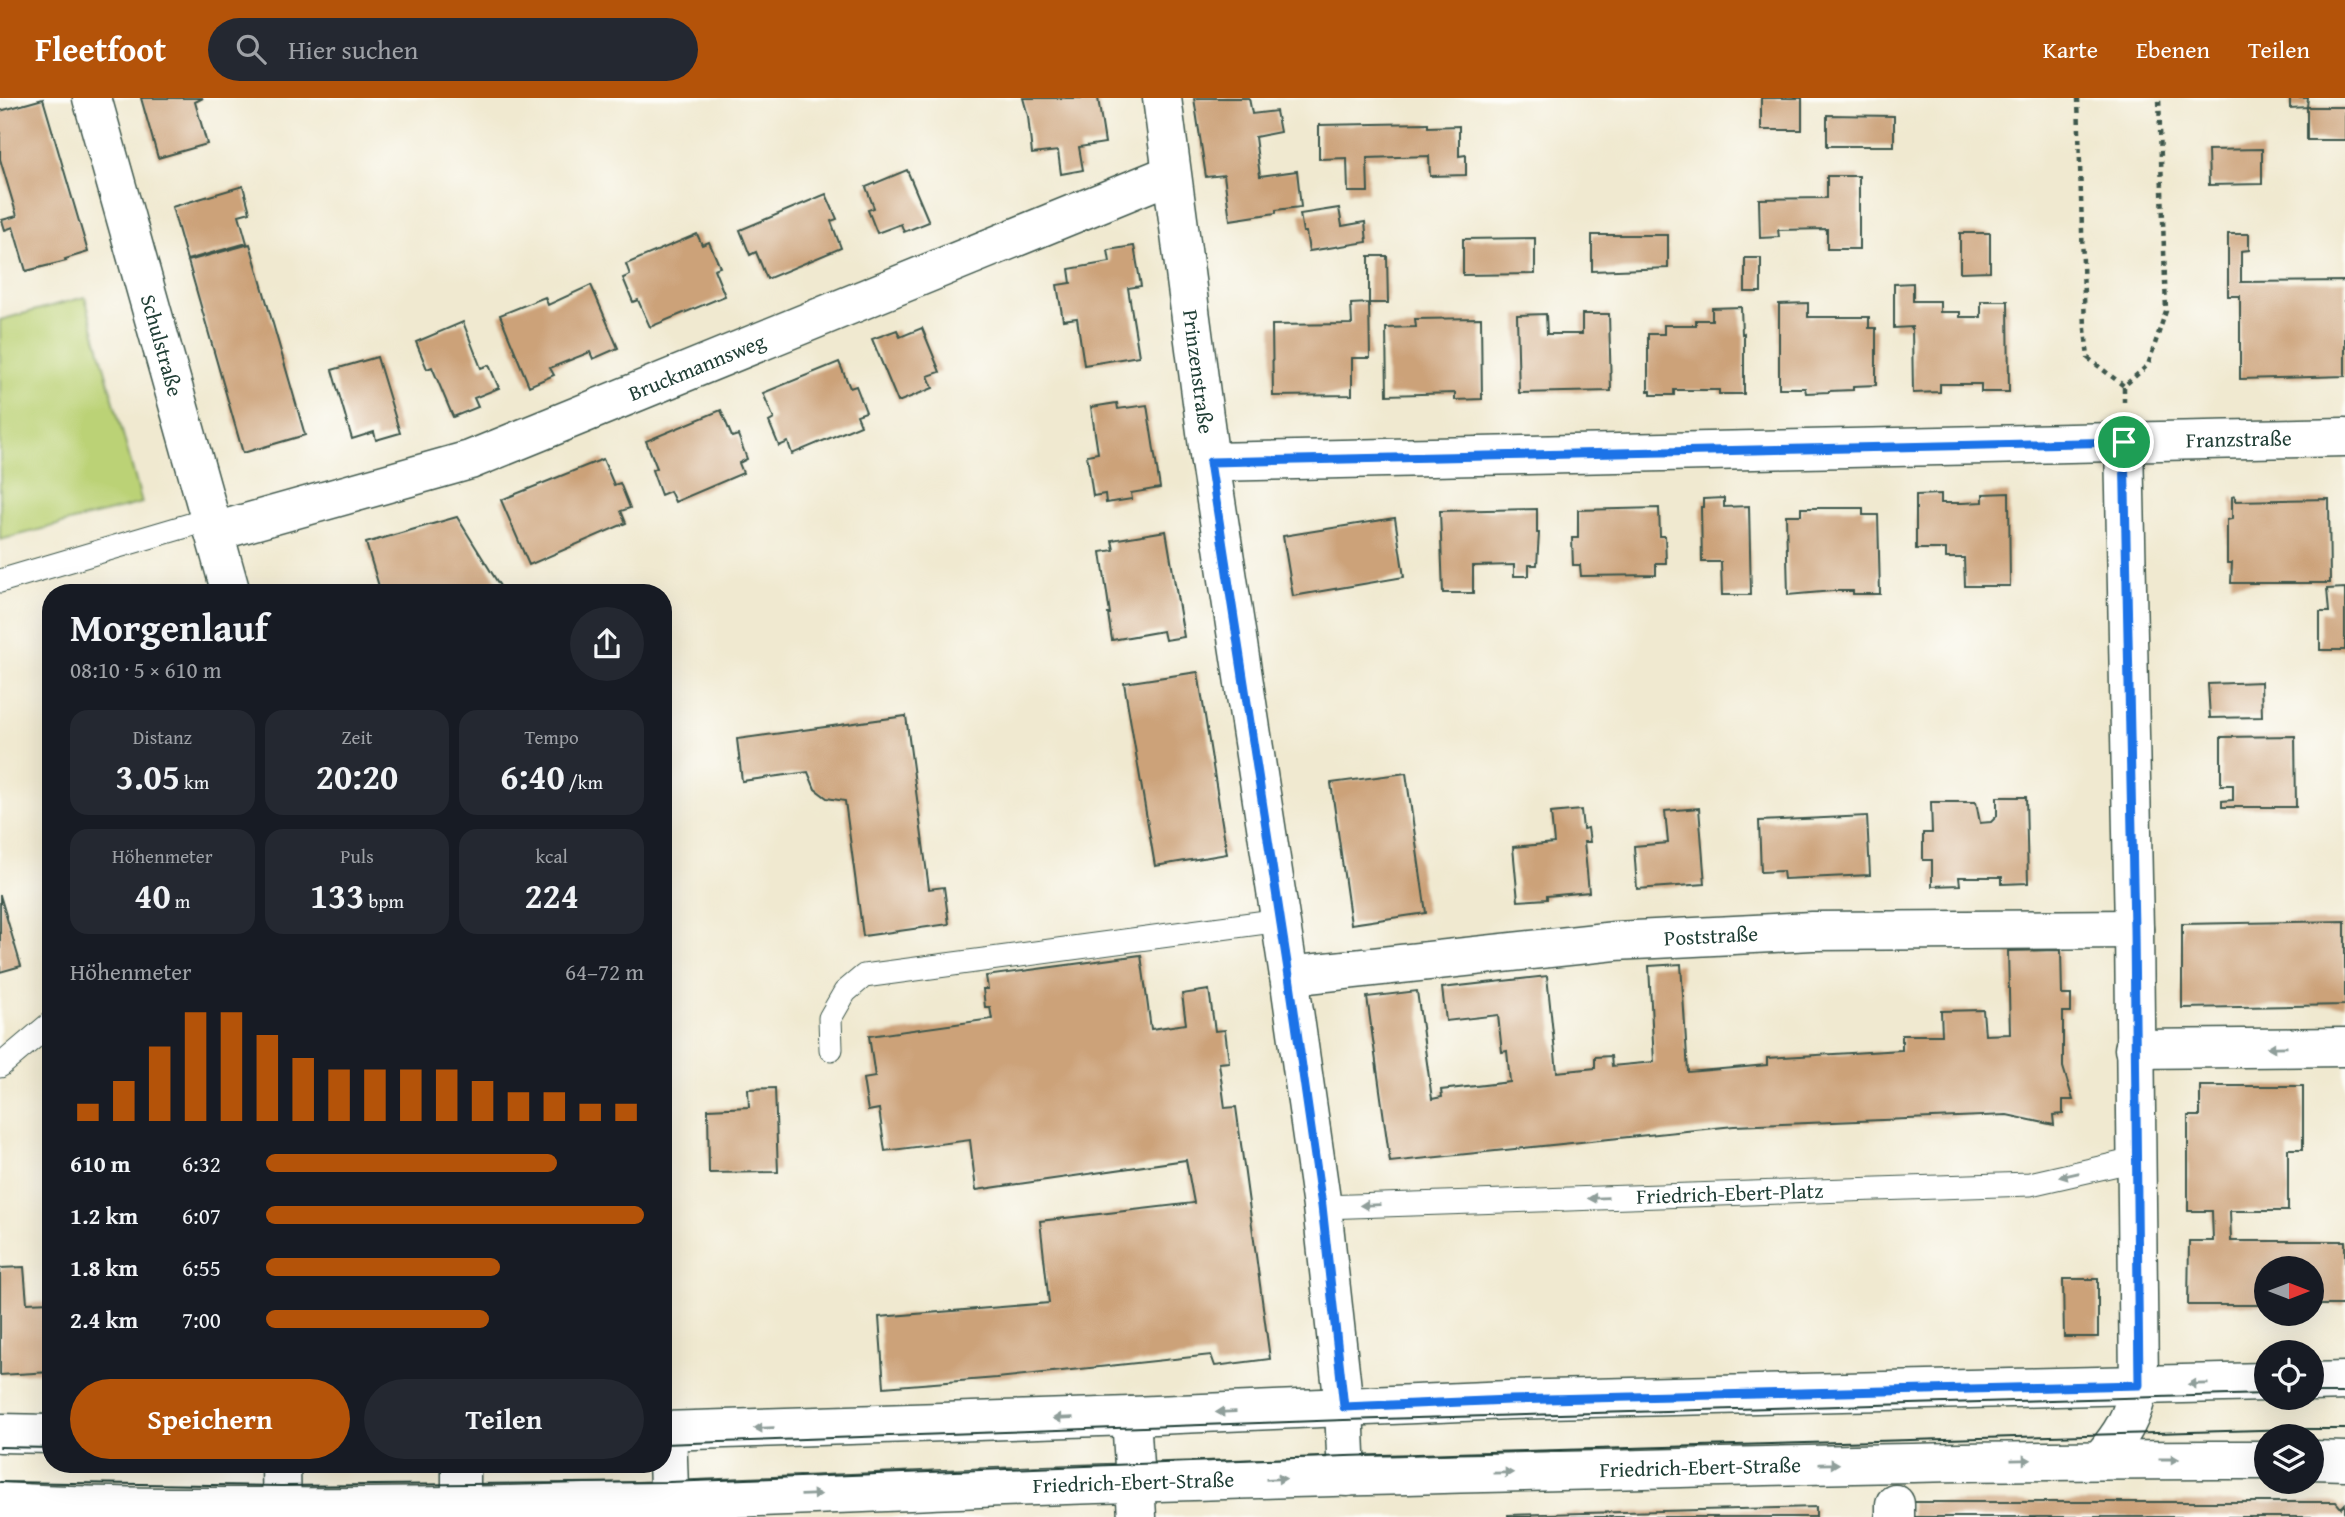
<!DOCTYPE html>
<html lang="de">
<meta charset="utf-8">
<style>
:root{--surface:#171b24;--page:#242831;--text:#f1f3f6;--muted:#9ea1a6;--accent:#b45309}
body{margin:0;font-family:"Gentium Book Plus",serif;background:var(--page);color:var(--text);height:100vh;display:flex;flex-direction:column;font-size:26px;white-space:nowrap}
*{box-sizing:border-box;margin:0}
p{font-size:23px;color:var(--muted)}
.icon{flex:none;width:38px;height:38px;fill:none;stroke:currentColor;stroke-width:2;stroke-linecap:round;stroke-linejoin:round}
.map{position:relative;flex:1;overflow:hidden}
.side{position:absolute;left:42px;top:486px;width:630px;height:889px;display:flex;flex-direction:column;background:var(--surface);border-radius:28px;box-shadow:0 7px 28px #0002}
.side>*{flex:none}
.needle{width:46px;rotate:90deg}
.controls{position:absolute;left:2254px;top:1158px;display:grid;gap:14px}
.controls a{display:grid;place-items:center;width:70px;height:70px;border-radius:50%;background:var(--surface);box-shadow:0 7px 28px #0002;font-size:35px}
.pin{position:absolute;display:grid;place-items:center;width:60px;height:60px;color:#fff;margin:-30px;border:4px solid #fff;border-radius:50%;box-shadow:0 2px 7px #0007}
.round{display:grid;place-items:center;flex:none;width:74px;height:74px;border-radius:37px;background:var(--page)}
.headline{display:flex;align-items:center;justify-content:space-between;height:119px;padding:0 28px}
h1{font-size:38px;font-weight:700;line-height:52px}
.metrics{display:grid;grid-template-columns:repeat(3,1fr);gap:10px;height:119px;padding:7px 28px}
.metrics div{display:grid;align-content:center;border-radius:18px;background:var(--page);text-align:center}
.metrics b{font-size:35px;font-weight:700}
.metrics small{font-size:19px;font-weight:400}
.metrics p{font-size:19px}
.chart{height:196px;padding:14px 28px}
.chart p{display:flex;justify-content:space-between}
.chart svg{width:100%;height:126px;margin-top:7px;stroke:var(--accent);stroke-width:6}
.button{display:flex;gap:14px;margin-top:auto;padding:14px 28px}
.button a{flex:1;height:80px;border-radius:42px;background:var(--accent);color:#fff;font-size:28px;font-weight:700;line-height:80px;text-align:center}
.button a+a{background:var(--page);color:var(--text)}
ul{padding:0 28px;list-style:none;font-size:23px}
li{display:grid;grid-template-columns:112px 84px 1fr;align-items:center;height:52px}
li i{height:18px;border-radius:9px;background:var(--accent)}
header{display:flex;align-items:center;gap:42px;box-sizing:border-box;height:98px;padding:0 35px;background:var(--accent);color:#fff}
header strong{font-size:33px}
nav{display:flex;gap:38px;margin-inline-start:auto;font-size:24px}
.search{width:490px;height:63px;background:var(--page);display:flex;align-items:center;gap:18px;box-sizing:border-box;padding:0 24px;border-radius:38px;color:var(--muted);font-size:26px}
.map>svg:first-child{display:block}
</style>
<header>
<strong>Fleetfoot</strong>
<div class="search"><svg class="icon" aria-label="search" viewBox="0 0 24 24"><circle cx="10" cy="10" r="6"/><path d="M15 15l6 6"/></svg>Hier suchen</div>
<nav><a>Karte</a><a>Ebenen</a><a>Teilen</a></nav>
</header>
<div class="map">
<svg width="2345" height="1419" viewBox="0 0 2345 1419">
<rect width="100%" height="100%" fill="#fdfcf7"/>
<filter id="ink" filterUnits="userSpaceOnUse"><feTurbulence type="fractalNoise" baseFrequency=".0143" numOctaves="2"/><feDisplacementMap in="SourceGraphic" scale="14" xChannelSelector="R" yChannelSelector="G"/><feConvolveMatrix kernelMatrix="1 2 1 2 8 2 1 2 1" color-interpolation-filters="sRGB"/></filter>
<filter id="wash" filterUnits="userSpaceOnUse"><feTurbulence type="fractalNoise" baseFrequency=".00686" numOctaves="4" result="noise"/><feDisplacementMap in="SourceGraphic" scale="28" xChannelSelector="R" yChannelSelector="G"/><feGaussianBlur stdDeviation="1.57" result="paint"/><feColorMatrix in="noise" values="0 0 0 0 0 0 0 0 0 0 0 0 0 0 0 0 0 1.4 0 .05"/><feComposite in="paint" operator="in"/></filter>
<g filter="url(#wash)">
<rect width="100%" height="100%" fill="#f0e9d0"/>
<path fill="#bbd276" stroke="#6d8855" stroke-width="2" d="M 85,199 L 142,405 L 0,442 L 0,222 Z"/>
<g id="blocks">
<path fill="#cca279" d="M 141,0 L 203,0 L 195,4 L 207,46 L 158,60 Z
M 1023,0 L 1098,0 L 1105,45 L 1079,49 L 1083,72 L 1061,76 L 1058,53 L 1032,56 L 1028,18 Z
M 1194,0 L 1249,0 L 1252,16 L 1276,13 L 1280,34 L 1255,39 L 1260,78 L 1297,73 L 1301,109 L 1276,112 L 1276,115 L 1230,122 L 1224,77 L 1206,79 Z
M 1761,0 L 1802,0 L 1802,32 L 1761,32 Z
M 2290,0 L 2308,0 L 2307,9 L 2345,9 L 2345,42 L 2307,42 L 2307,9 L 2290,10 Z
M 43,1 L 88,154 L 65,161 L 66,163 L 26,173 L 13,129 L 5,132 L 2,122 L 17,118 L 0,61 L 0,13 Z
M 1827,17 L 1894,18 L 1894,48 L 1827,48 Z
M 1428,25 L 1428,29 L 1459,28 L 1459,58 L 1466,57 L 1466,77 L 1430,78 L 1429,58 L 1367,60 L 1368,94 L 1348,94 L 1347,60 L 1319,61 L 1319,27 Z
M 2262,51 L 2262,86 L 2209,87 L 2208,52 Z
M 907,72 L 929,124 L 904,134 L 901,126 L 877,135 L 868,112 L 874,110 L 866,89 Z
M 1827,78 L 1859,78 L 1859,151 L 1827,151 L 1827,131 L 1778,132 L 1779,139 L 1760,140 L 1759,101 L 1827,100 Z
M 243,88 L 250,114 L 239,117 L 247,145 L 187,162 L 172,109 Z
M 826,96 L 837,121 L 831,123 L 841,150 L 767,181 L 756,154 L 750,157 L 740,132 Z
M 1339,110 L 1342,128 L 1365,124 L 1367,144 L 1309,153 L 1306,134 L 1303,134 L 1300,116 Z
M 1960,135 L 1990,135 L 1990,173 L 1960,174 Z
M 697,136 L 702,147 L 709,144 L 720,169 L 714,171 L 725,198 L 650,229 L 638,202 L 633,204 L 623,180 L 630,177 L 626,166 Z
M 2228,136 L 2249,136 L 2249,152 L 2241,153 L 2241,184 L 2345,183 L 2345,278 L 2240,281 L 2240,198 L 2228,198 Z
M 1592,137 L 1668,137 L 1668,170 L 1592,173 Z
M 1535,140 L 1535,176 L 1463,177 L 1463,141 Z
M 250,146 L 305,337 L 243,355 L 188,163 Z
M 1134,148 L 1141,188 L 1128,190 L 1139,258 L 1084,267 L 1077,220 L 1063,222 L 1057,187 L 1071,185 L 1069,171 L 1110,164 L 1108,152 Z
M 1369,158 L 1387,158 L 1388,205 L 1369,205 Z
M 1745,160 L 1761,160 L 1761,194 L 1745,194 Z
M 1913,185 L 1913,203 L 1940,203 L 1940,214 L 1960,214 L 1960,219 L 1981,219 L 1981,203 L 2008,203 L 2009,294 L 1981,294 L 1981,286 L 1940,286 L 1940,294 L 1913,295 L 1912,229 L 1894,230 L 1894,186 Z
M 591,187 L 618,250 L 593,261 L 590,254 L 550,270 L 554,277 L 529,288 L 500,217 L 545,199 L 548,207 Z
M 1369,205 L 1370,260 L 1352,260 L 1352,297 L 1273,298 L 1272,227 L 1352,226 L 1351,206 Z
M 1808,205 L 1808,219 L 1869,219 L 1869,230 L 1876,230 L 1876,287 L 1853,288 L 1853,292 L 1829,293 L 1829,294 L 1806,295 L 1805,290 L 1779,290 L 1779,206 Z
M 1741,209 L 1742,236 L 1744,235 L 1744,296 L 1719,296 L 1719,292 L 1674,292 L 1674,297 L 1651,297 L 1651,293 L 1648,293 L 1648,236 L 1664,236 L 1664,227 L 1696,227 L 1696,222 L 1712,222 L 1712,210 Z
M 1546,216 L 1547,236 L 1582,236 L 1582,216 L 1609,216 L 1611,293 L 1519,295 L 1517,217 Z
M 1481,220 L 1482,301 L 1455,302 L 1455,295 L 1387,297 L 1386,230 L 1416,229 L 1415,221 Z
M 463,224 L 481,270 L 489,267 L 499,290 L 474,300 L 478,309 L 453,319 L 432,269 L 427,271 L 416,244 Z
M 922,230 L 940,274 L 928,278 L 933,290 L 898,304 L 872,241 L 897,232 L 900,239 Z
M 377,259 L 400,335 L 376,342 L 374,334 L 352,341 L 332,272 Z
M 839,264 L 850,290 L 856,288 L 866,314 L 857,317 L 861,327 L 792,356 L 788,344 L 779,348 L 769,324 L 774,321 L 763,295 Z
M 1117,305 L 1118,311 L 1147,307 L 1160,390 L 1131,395 L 1132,401 L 1106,405 L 1105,396 L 1093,398 L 1087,357 L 1098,355 L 1091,309 Z
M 721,312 L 732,339 L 738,337 L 747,361 L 739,365 L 743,375 L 675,404 L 670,393 L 661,397 L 652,372 L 657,370 L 646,343 Z
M 603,361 L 614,387 L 620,385 L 630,410 L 621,413 L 626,425 L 529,467 L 501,402 Z
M 2009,395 L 2010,488 L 1965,488 L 1964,460 L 1946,460 L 1946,451 L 1916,451 L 1916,397 L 1941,396 L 1941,405 L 1962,405 L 1983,404 L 1983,396 Z
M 2235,398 L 2235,403 L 2329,401 L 2330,485 L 2231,485 L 2232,465 L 2227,465 L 2227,422 L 2232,421 L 2232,399 Z
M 1724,400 L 1724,409 L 1749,408 L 1751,497 L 1722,497 L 1721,464 L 1702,464 L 1701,409 L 1703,409 L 1703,401 Z
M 1659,410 L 1660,438 L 1665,438 L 1666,465 L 1656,465 L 1656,477 L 1581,478 L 1580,467 L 1573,467 L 1572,440 L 1578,440 L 1578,412 Z
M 1801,410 L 1863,410 L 1863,417 L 1878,417 L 1880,496 L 1853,496 L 1853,493 L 1833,493 L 1788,497 L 1786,417 L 1801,417 Z
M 1537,411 L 1537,435 L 1539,435 L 1537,467 L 1529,467 L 1529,478 L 1514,478 L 1514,467 L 1473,468 L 1473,495 L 1443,495 L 1440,413 Z
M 457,419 L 503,493 L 496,495 L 381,495 L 366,445 Z
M 1395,420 L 1404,479 L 1293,498 L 1283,438 Z
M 1166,433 L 1184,539 L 1165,542 L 1163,533 L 1112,542 L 1108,516 L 1110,516 L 1101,454 L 1114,452 L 1112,442 Z
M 2345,490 L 2345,552 L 2320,552 L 2320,514 L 2329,514 L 2327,491 Z
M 1198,574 L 1227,756 L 1155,768 L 1124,585 Z
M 2261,584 L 2262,619 L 2210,620 L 2208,586 Z
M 906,618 L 929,791 L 944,789 L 949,826 L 863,838 L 845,703 L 827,700 L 815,691 L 808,674 L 742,683 L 737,641 Z
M 2295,638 L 2296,709 L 2222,709 L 2222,703 L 2233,702 L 2233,687 L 2221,687 L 2221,639 Z
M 1406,675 L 1426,815 L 1351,826 L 1331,685 Z
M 1997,699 L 2026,699 L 2028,785 L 2002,786 L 2002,779 L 1959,779 L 1960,787 L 1932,788 L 1932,762 L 1923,762 L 1923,735 L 1932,735 L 1931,704 L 1976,704 L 1980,725 L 1991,724 L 1997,718 Z
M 1699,710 L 1705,786 L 1637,791 L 1634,748 L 1668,745 L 1665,713 Z
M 1581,712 L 1583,731 L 1588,730 L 1590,744 L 1584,744 L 1589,794 L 1547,798 L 1547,801 L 1518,803 L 1513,749 L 1554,745 L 1551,715 Z
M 1867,718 L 1870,777 L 1784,781 L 1783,773 L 1761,774 L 1759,723 Z
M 0,797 L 21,868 L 0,874 Z
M 2345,823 L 2345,907 L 2182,910 L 2182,826 Z
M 2061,852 L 2062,897 L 2071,897 L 2071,914 L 2063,914 L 2063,969 L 2073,1002 L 2063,1002 L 2063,1016 L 2053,1017 L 2054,1027 L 2007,1017 L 1734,1028 L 1390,1064 L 1367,899 L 1417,893 L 1432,1001 L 1442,999 L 1441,992 L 1510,984 L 1507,953 L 1502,954 L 1498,917 L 1446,923 L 1442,890 L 1547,878 L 1557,974 L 1595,970 L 1595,959 L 1611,958 L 1612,968 L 1654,964 L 1649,868 L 1681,866 L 1688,974 L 1767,967 L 1767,960 L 1902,952 L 1902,937 L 1942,937 L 1941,913 L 1983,912 L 1985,937 L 2010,936 L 2008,853 Z
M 1141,857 L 1151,931 L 1186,926 L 1182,896 L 1209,892 L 1215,933 L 1225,932 L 1229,964 L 1219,965 L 1225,1010 L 1236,1009 L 1270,1261 L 1215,1268 L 1211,1257 L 997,1280 L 884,1289 L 879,1219 L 1049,1205 L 1040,1123 L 1194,1105 L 1186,1062 L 976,1092 L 970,1042 L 885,1053 L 879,1011 L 868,1013 L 863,981 L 875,979 L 869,938 L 992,921 L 990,909 L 985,909 L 983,891 L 988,891 L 986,878 Z
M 2200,988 L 2303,988 L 2303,1051 L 2288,1051 L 2288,1113 L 2230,1113 L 2231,1143 L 2345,1143 L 2345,1207 L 2312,1207 L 2312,1171 L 2266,1171 L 2266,1207 L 2188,1207 L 2189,1143 L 2213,1143 L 2212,1113 L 2188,1113 L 2188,1018 L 2200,1018 Z
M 775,990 L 778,1074 L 709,1075 L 708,1011 L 749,1009 L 748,991 Z
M 24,1169 L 27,1205 L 51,1204 L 51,1274 L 0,1277 L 0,1170 Z
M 2063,1181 L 2098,1181 L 2098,1239 L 2064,1239 Z
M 1911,1404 L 2336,1404 L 2341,1410 L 2345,1406 L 2345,1419 L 1911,1419 Z
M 1816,1409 L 1816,1419 L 1508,1419 L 1508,1417 Z"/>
</g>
</g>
<g filter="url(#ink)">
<use href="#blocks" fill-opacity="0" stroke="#3e574b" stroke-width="2"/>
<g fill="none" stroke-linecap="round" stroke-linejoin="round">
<defs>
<g id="lane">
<path d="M 0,483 L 210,421"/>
<path d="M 831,951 L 830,920 L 845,894 L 864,878 L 1281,822"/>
<path d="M 0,968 L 51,925"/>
<path id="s1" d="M 1322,1109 L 2030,1086 L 2135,1062"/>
</g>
<g id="street">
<path id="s2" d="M 92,0 L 231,495"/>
<path id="s3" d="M 1162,0 L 1210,364 L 1289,878 L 1322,1109 L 1344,1309 L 1347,1379"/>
<path id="s4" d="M 1210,364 L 2345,339"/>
<path id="s5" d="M 214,434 L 470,362 L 1171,76"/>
<path id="s6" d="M 1289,878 L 1615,843 L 1812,833 L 2134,831"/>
<path d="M 2134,951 L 2345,949"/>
<path d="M 1131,1318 L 1137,1419"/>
<path d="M 667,1333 L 670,1419"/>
<path d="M 2101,1361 C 2122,1337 2133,1319 2139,1287 L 2134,831 L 2124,344"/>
<path d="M 281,1367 L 282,1419"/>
<path d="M 461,1367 L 461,1407"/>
<path d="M 1895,1406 L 1895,1419"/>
</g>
<g id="secondary">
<path d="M 2312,1284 L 2345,1283"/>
<path d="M 663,1333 L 1131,1318 L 1509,1302 L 2266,1284"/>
<path d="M 0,1335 L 51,1336"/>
<path d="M 2312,1362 L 2345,1363"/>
<path id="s7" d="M 0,1404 C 87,1409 175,1409 262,1409 C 501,1411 740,1400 979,1390 C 1188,1382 1397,1377 1606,1372 C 1826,1366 2046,1361 2266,1362"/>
</g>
</defs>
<use href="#lane" stroke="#3e574b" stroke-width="25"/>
<use href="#street" stroke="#3e574b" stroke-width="41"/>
<use href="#secondary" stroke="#3e574b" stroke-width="41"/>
<path stroke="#3e574b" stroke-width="4.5" stroke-dasharray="5 5" stroke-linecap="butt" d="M 2078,0 L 2085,231 L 2088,260 L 2124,288
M 2124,304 L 2124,288 L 2148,267 L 2166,213 L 2159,0"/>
<use href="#lane" stroke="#fff" stroke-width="23"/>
<use href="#street" stroke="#fff" stroke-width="38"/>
<use href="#secondary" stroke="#fff" stroke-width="38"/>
<path stroke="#1f3d34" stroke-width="2" d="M 2312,1295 L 2345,1295
M 663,1346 L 1344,1322 L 2266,1296
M 0,1349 L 51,1350
M 0,1384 L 281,1388 L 669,1384 L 1346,1358 L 2296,1331 L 2345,1331"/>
</g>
<defs><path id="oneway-solid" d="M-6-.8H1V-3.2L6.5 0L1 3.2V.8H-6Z" transform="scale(1.75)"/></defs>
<g fill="#8f9e9a">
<use href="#oneway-solid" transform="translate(2277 949) rotate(179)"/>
<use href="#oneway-solid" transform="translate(2069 1077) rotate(167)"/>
<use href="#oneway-solid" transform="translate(1598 1100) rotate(178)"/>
<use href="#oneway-solid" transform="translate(1370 1107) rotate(178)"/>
<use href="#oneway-solid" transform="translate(2198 1286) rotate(179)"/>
<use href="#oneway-solid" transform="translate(1226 1314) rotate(178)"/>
<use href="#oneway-solid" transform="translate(1063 1320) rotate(178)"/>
<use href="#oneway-solid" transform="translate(764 1330) rotate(178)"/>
<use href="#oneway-solid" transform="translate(2169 1361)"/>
<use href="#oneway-solid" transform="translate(2021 1362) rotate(-1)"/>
<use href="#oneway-solid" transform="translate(1829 1366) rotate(-1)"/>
<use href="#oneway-solid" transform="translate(1503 1375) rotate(-1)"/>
<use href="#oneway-solid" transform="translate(1276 1381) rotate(-2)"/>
<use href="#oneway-solid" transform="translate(811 1397) rotate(-2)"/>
</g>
</g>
<g fill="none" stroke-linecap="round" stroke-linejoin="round" filter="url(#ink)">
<defs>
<path id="route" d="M 2124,344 L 2134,831 L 2139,1287 L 1509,1302 L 1344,1309 L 1322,1108 L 1289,878 L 1210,364 Z"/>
</defs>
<use href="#route" stroke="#fff" stroke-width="14"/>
<use href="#route" stroke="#1a73e8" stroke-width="9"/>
</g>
<g text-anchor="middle" stroke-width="5" stroke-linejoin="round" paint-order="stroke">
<g font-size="21" fill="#1f3d34" stroke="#fdfcf7">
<text dy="7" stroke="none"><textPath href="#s2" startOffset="257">Schulstraße</textPath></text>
<text dy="7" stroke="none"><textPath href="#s5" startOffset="511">Bruckmannsweg</textPath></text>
<text dy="7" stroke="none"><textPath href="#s3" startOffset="276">Prinzenstraße</textPath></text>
<text dy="7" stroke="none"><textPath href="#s4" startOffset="1029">Franzstraße</textPath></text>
<text dy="7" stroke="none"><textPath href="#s6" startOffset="424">Poststraße</textPath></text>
<text dy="7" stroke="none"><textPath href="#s1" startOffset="408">Friedrich-Ebert-Platz</textPath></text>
<text dy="7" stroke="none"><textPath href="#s7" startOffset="1701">Friedrich-Ebert-Straße</textPath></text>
<text dy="7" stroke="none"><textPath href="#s7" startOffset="1134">Friedrich-Ebert-Straße</textPath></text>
</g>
</g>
</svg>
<div class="controls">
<a><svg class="needle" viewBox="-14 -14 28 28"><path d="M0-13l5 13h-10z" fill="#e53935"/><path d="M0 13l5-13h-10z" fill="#9ea1a6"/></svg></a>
<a><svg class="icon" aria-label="locate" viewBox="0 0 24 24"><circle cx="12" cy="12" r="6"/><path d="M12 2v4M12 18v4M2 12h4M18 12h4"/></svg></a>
<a><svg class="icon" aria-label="layers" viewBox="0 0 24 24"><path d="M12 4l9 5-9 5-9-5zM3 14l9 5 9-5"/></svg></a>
</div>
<div class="pin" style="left:2124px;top:344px;background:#1e9e55"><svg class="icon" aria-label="arrive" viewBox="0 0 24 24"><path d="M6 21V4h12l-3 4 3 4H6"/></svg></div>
<section class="side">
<div class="headline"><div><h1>Morgenlauf</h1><p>08:10 · 5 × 610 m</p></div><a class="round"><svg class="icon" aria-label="share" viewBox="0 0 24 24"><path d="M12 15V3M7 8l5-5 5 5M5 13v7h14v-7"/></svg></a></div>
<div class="metrics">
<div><p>Distanz</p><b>3.05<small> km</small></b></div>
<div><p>Zeit</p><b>20:20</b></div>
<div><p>Tempo</p><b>6:40<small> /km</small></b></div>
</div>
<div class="metrics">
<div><p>Höhenmeter</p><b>40<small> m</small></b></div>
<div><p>Puls</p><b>133<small> bpm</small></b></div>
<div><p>kcal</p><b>224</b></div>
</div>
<div class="chart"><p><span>Höhenmeter</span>64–72 m</p>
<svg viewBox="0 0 160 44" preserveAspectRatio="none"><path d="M5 44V38M15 44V30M25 44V18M35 44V6M45 44V6M55 44V14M65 44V22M75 44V26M85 44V26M95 44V26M105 44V26M115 44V30M125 44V34M135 44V34M145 44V38M155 44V38"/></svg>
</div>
<ul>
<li><b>610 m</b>6:32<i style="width:77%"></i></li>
<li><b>1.2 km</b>6:07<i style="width:100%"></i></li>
<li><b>1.8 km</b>6:55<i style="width:62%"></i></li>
<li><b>2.4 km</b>7:00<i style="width:59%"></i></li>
</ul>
<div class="button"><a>Speichern</a><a>Teilen</a></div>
</section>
</div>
